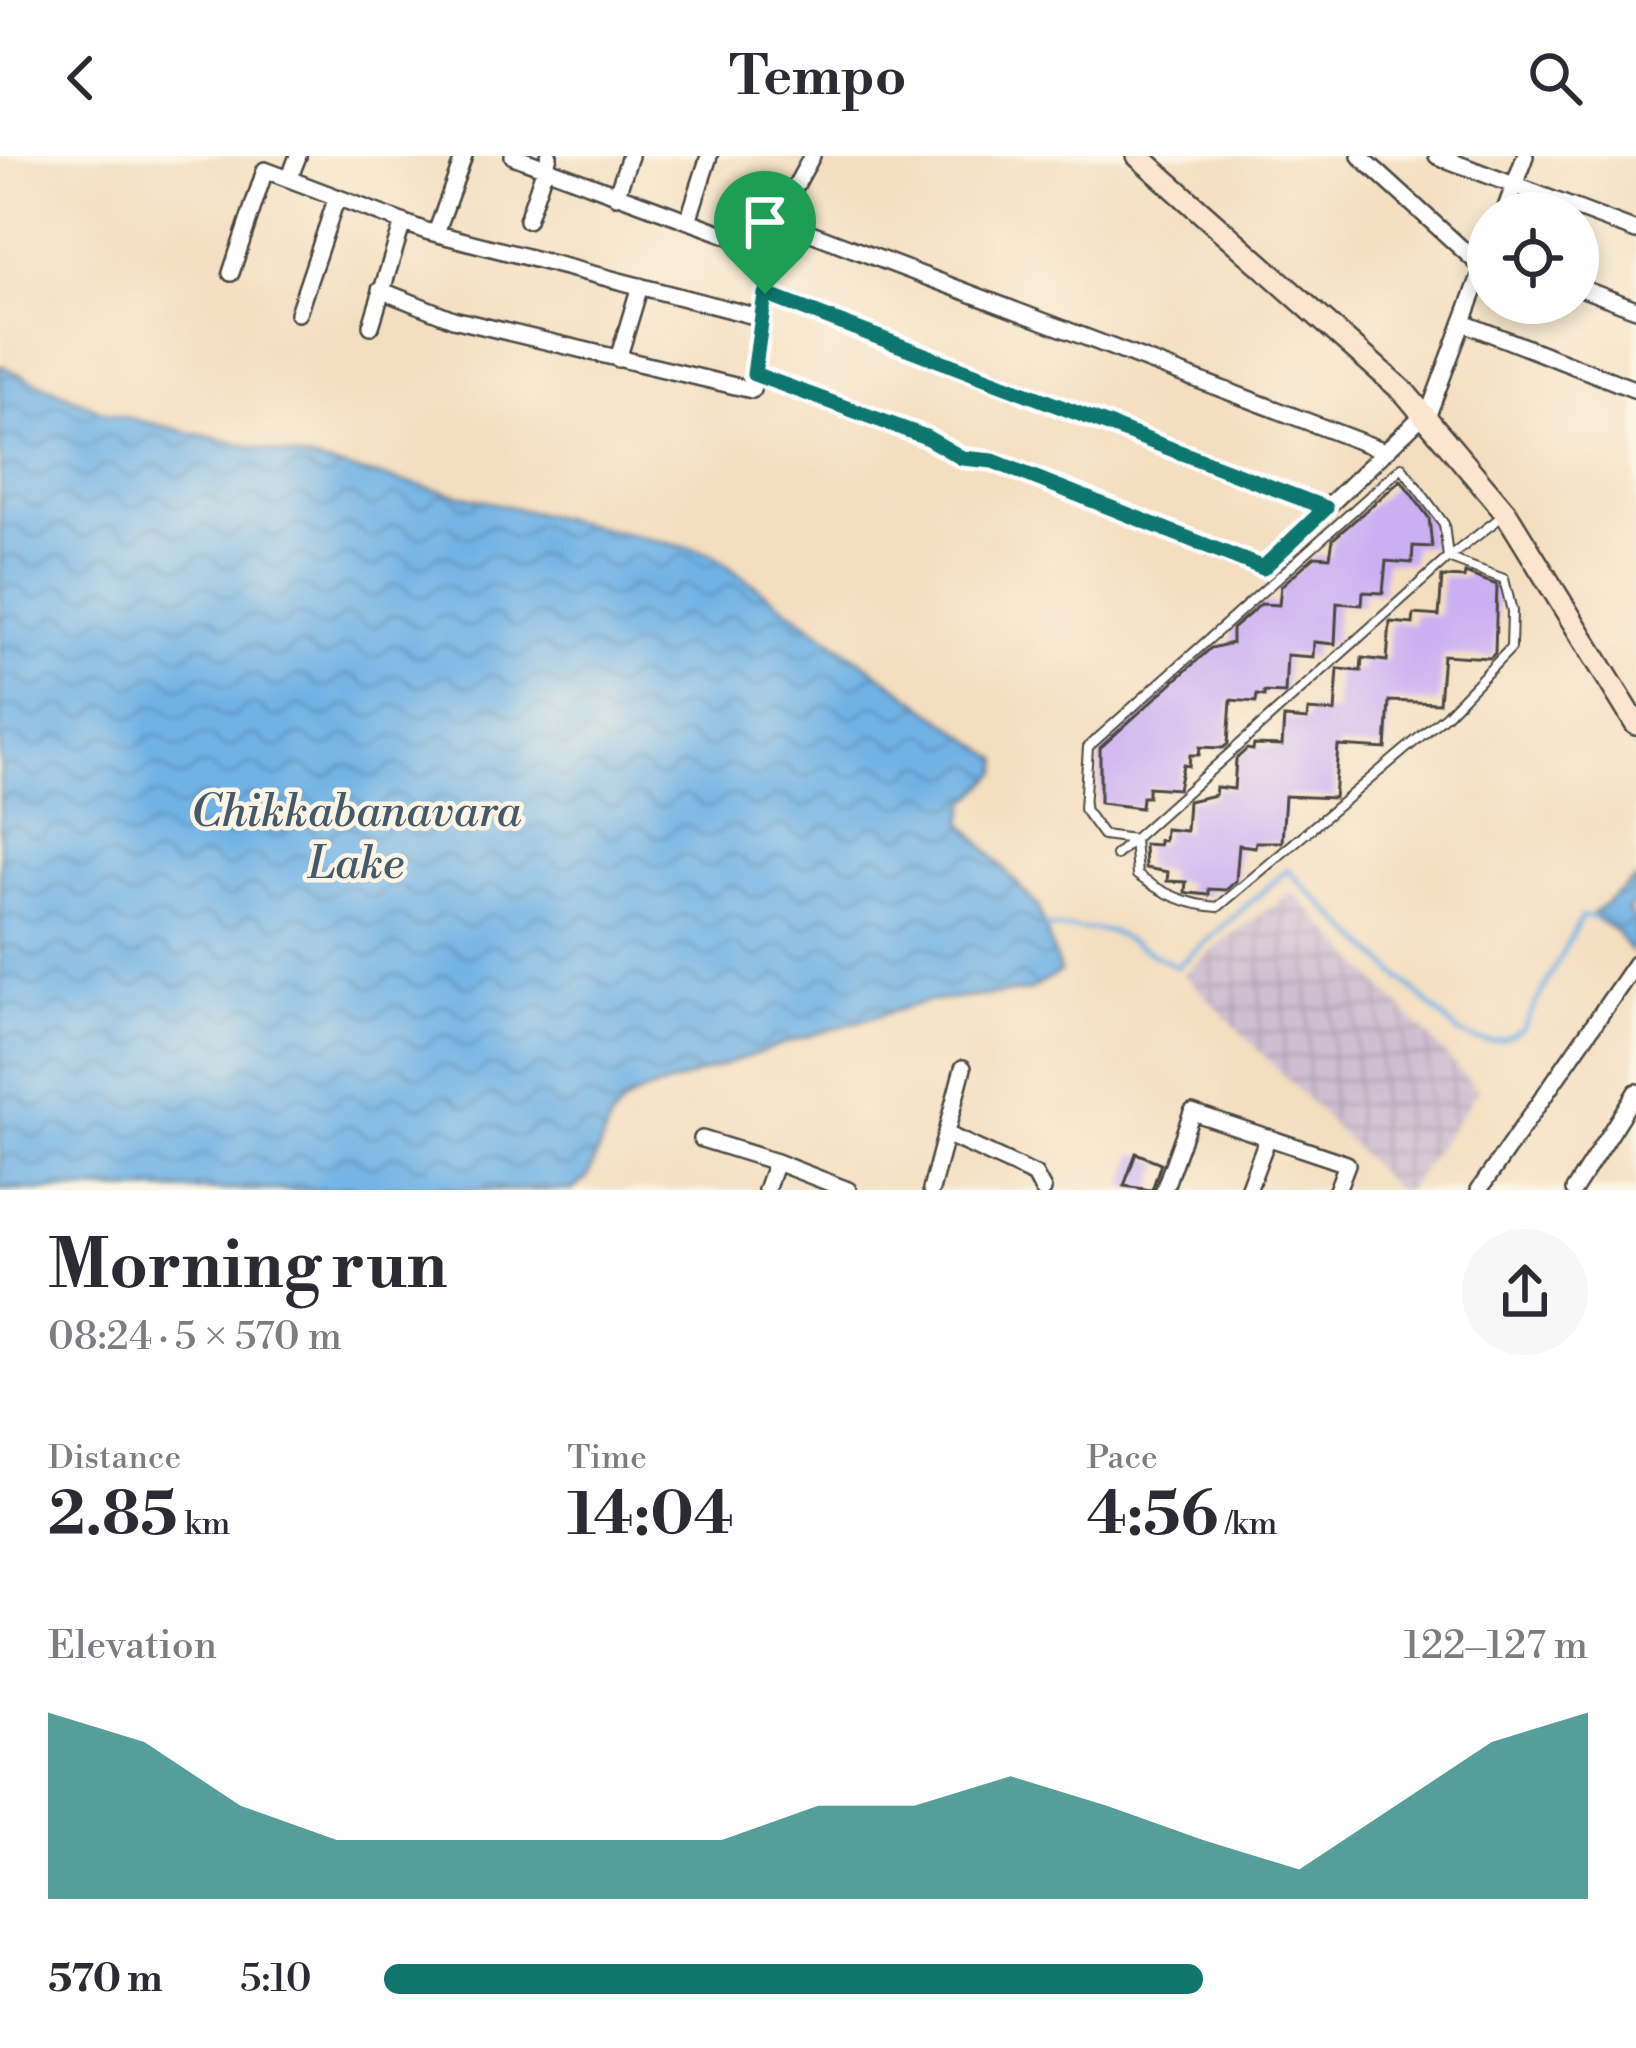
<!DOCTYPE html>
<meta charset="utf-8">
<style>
:root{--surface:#fff;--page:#f7f7f7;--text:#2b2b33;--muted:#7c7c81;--accent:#0f766e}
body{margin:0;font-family:"Libre Bodoni",serif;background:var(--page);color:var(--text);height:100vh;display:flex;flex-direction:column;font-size:45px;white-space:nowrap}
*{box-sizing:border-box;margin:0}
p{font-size:39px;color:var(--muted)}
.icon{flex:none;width:66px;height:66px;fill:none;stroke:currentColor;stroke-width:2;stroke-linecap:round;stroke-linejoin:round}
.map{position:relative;height:1034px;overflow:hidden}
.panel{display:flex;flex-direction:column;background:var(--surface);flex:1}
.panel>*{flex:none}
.tools{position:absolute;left:1467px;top:36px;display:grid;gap:24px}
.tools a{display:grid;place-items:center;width:132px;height:132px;border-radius:50%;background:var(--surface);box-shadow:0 6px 18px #0003;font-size:60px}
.pin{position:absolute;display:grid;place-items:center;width:102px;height:102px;color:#fff;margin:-123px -51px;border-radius:50% 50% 50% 0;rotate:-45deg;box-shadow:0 0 12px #0007}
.pin .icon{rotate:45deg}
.round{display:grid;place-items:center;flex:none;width:126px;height:126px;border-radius:63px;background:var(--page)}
.overview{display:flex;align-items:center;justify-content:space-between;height:204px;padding:0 48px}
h1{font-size:66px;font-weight:700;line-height:90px}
.figures{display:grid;grid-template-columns:repeat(3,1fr);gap:18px;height:204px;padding:12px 48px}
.figures div{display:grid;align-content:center}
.figures b{font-size:60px;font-weight:700}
.figures small{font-size:33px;font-weight:400}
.figures p{font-size:33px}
.chart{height:336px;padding:24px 48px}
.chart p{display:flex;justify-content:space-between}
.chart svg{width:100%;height:216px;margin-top:12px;fill:var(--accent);opacity:.7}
ul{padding:0 48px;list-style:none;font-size:39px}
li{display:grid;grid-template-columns:192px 144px 1fr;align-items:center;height:90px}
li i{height:30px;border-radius:15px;background:var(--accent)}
header{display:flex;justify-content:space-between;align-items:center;height:156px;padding:0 48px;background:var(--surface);font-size:54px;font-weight:700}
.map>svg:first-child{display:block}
</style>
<header><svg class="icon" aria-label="back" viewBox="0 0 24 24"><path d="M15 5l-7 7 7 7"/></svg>Tempo<svg class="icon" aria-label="search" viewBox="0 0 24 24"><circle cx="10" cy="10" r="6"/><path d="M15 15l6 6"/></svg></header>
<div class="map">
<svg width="1636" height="1034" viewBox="0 0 1636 1034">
<defs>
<pattern id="industrial-grid" width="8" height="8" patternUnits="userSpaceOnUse" patternTransform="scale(3)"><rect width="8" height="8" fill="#cebed1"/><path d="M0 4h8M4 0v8" fill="none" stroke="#b1a3b4"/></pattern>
<pattern id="water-waves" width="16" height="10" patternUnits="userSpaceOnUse" patternTransform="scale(3)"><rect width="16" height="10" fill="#71b2e5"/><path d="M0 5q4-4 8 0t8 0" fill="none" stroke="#5d91ba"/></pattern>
</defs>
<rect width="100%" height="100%" fill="#fcf5e5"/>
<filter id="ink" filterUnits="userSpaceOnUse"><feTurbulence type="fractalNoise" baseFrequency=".00833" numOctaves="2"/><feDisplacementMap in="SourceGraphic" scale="24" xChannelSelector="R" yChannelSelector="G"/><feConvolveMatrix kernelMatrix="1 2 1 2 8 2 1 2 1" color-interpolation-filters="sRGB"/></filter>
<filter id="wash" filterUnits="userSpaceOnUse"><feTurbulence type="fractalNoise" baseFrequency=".004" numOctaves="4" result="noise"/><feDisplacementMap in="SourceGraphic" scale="48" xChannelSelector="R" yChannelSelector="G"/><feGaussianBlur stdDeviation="2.7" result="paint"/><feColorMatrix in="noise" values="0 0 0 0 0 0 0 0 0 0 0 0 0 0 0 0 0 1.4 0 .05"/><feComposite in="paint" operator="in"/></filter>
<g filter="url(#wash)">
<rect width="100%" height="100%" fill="#f4dec0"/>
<path fill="url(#industrial-grid)" d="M 1293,736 L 1478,934 L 1407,1034 L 1396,1034 L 1184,818 L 1225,784 Z"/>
<path fill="url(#water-waves)" stroke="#4e6e88" stroke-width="3" d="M 0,209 L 107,257 L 710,397 L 1000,604 L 999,616 L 967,646 L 963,667 L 1038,751 L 1060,816 L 1029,835 L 925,846 L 795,884 L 640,938 L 623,949 L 611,963 L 588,1021 L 572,1034 L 0,1034 Z
M 1636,723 L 1636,747 L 1628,755 L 1636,765 L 1636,786 L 1630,795 L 1615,774 L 1590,760 Z"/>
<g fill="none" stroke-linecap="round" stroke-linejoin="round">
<path stroke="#71b2e5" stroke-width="4.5" d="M 1045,771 L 1110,775 L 1177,811 L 1287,714 L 1458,876 C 1481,889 1502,888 1523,872 L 1581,761 L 1594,761"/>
</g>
<g id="blocks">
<path fill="#caaff3" d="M 1401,324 L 1429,362 L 1432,391 L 1413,390 L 1412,407 L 1386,405 L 1383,437 L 1363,436 L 1362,449 L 1337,447 L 1335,488 L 1314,486 L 1313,501 L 1287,499 L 1285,537 L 1264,536 L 1264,540 L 1257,539 L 1256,546 L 1231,544 L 1228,588 L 1223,592 L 1200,591 L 1199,599 L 1190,599 L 1189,610 L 1183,609 L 1178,633 L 1148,631 L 1148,641 L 1142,641 L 1141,652 L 1100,647 L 1100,592 L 1211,492 L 1232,487 L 1232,473 L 1261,448 L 1279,449 L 1281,430 L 1315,400 L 1330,401 L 1333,383 Z
M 1465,417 L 1497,429 L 1495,497 L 1490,502 L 1443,499 L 1439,547 L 1389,545 L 1386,593 L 1338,590 L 1334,642 L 1285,640 L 1282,686 L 1256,686 L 1255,691 L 1239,689 L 1236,725 L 1226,734 L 1209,733 L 1209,739 L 1189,737 L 1185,736 L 1186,726 L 1167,725 L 1168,716 L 1145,712 L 1144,688 L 1159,689 L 1159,684 L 1164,685 L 1165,673 L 1186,675 L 1188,645 L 1215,639 L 1216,631 L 1234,633 L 1236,603 L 1247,593 L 1253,594 L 1254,589 L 1282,590 L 1284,562 L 1307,564 L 1308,554 L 1335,556 L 1338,513 L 1361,515 L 1362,502 L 1387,505 L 1390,466 L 1413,468 L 1414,458 L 1439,460 L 1442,421 L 1464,422 Z
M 1136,997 L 1161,1007 L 1152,1034 L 1124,1030 Z"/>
</g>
</g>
<g filter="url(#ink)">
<use href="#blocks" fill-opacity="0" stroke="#494641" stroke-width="3"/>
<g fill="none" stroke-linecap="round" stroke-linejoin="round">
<defs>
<path id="lane" d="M 1402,311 L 1444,368 L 1448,402 L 1504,423 L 1512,455 L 1511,492 L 1446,559 L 1218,751 C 1187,749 1162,737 1137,719 L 1134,683 L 1103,679 L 1084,653 L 1088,591 Z
M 1116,699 L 1448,402 L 1505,358"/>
<path id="street" d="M 513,0 L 770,95
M 1360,0 L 1483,112
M 1437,0 L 1636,75
M 289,23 L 298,0
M 616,40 L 630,0
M 1504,57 L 1525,0
M 527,64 L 549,0
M 777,64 L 1385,295
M 688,65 L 709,0
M 436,77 L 464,0
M 231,117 L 265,14 L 426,75 L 762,162
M 1578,131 L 1636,153
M 380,134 L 453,163 L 752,234 L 777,64 L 812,0
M 765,138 L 1326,352
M 298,157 L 337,41
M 1466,168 L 1636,234
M 371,170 L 403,66
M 618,203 L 640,130
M 754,218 L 926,281 L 962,302 L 993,305 L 1263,413 L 1423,259
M 1426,264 L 1488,99
M 946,978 L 1035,1019 L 1043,1034
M 702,983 L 776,1006 L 848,1034
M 766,1034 L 776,1006
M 931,1034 L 963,912
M 1164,1034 L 1192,956 L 1347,1008 L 1337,1034
M 1248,1034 L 1268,981
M 1479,1034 L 1636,807
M 1574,1034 L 1636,936"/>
<path id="secondary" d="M 1138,0 L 1405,237 L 1506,357 L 1636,568"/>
</defs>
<use href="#lane" stroke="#494641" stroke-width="12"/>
<use href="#street" stroke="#494641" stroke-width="20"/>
<use href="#secondary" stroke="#494641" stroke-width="26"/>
<use href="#lane" stroke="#fff" stroke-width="8"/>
<use href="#street" stroke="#fff" stroke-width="15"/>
<use href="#secondary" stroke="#fbe5cf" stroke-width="21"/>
</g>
</g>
<g fill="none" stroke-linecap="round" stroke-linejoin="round" filter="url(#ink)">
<defs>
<path id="route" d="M 765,138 L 1326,352 L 1263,412 L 993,305 L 962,302 L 926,281 L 754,218 Z"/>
</defs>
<use href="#route" stroke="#fff" stroke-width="24"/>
<use href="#route" stroke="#0f766e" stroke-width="15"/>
</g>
<g text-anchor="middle" stroke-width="9" stroke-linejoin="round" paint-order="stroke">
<g font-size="45" font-style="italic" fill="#445a6c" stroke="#fcf5e5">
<text x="356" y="670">Chikkabanavara<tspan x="356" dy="52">Lake</tspan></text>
</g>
</g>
</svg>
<div class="tools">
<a><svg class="icon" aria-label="locate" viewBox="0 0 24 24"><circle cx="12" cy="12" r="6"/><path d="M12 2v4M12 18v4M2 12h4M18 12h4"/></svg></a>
</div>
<div class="pin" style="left:765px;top:138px;background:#1e9e55"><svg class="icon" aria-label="arrive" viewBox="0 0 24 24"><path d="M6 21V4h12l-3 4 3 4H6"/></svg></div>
</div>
<section class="panel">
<div class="overview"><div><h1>Morning run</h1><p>08:24 · 5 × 570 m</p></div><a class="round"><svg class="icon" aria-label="share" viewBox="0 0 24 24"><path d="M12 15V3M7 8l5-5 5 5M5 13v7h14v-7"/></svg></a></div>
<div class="figures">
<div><p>Distance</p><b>2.85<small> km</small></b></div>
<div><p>Time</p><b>14:04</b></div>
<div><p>Pace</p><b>4:56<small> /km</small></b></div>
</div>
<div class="chart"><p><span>Elevation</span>122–127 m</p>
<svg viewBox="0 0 160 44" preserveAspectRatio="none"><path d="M0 44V6L10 12L20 25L30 32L40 32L50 32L60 32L70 32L80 25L90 25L100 19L110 25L120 32L130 38L140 25L150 12L160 6V44z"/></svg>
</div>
<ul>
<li><b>570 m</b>5:10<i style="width:68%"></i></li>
</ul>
</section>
